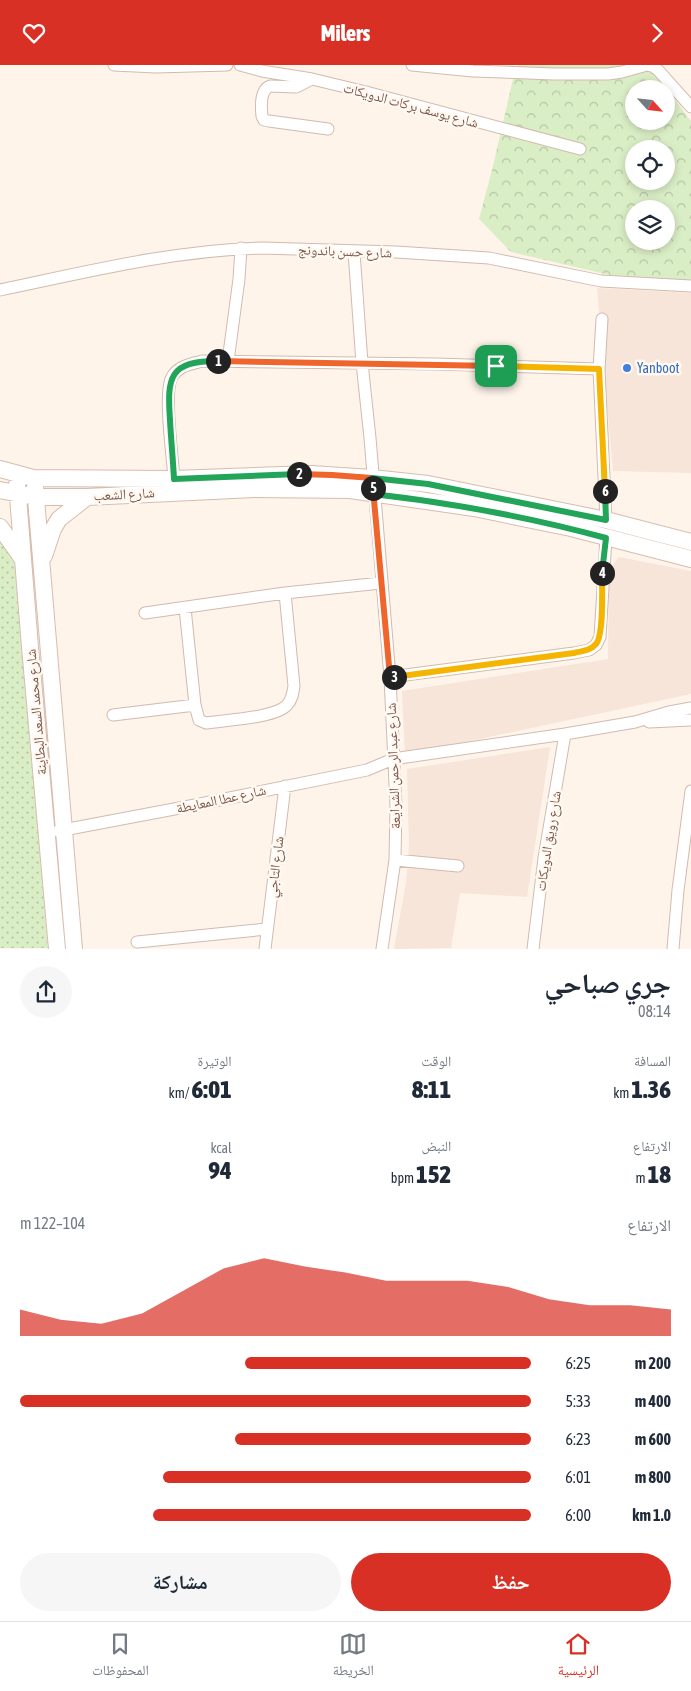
<!DOCTYPE html>
<html lang="ar">
<meta charset="utf-8">
<style>
:root{--surface:#fff;--page:#f6f6f7;--text:#1f2937;--muted:#747a83;--line:#e0e1e3;--accent:#d93025}
body{margin:0;font-family:"Asap Condensed","Noto Naskh Arabic",sans-serif;background:var(--page);color:var(--text);direction:rtl;height:100vh;display:flex;flex-direction:column;font-size:19px;white-space:nowrap}
*{box-sizing:border-box;margin:0}
p{font-size:16px;color:var(--muted)}
.icon{flex:none;width:28px;height:28px;fill:none;stroke:currentColor;stroke-width:2;stroke-linecap:round;stroke-linejoin:round}
.map{position:relative;height:884px;overflow:hidden;direction:ltr}
.sheet{display:flex;flex-direction:column;background:var(--surface);flex:1}
.sheet>*{flex:none}
.needle{width:32px;rotate:117deg}
.buttons{position:absolute;left:625px;top:15px;display:grid;gap:10px}
.buttons a{display:grid;place-items:center;width:50px;height:50px;border-radius:50%;background:var(--surface);box-shadow:0 2px 8px #0003;font-size:25px}
.pin{position:absolute;display:grid;place-items:center;width:42px;height:42px;color:#fff;margin:-21px;border-radius:10px;box-shadow:0 2px 8px #0006}
.km{position:absolute;width:25px;height:25px;margin:-12px;border-radius:50%;background:#222;color:#fff;font-size:14px;line-height:25px;text-align:center}
.round{display:grid;place-items:center;flex:none;width:52px;height:52px;border-radius:26px;background:var(--page)}
.overview{display:flex;align-items:center;justify-content:space-between;height:85px;padding:0 20px}
h1{font-size:28px;font-weight:800;line-height:38px}
.figures{display:grid;grid-template-columns:repeat(3,1fr);gap:8px;height:85px;padding:5px 20px}
.figures div{display:grid;align-content:center}
.figures b{font-size:25px;font-weight:800}
.figures small{font-size:14px;font-weight:400}
.figures p{font-size:14px}
.chart{height:140px;padding:10px 20px}
.chart p{display:flex;justify-content:space-between}
.chart svg{width:100%;height:90px;margin-top:5px;fill:var(--accent);opacity:.7}
.action{display:flex;gap:10px;margin-top:auto;padding:10px 20px}
.action a{flex:1;height:58px;border-radius:30px;background:var(--accent);color:#fff;font-size:20px;font-weight:800;line-height:58px;text-align:center}
.action a+a{background:var(--page);color:var(--text)}
ul{padding:0 20px;list-style:none;font-size:16px}
li{display:grid;grid-template-columns:80px 60px 1fr;align-items:center;height:38px}
li i{height:12px;border-radius:6px;background:var(--accent)}
header{display:flex;justify-content:space-between;align-items:center;height:65px;padding:0 20px;background:var(--accent);color:#fff;font-size:22px;font-weight:800}
.dock{display:flex;justify-content:space-around;align-items:center;height:70px;border-top:1px solid var(--line);background:var(--surface);font-size:14px;color:var(--muted)}
.dock a{display:grid;justify-items:center;gap:2px}
.dock .active{color:var(--accent)}
.map>svg:first-child{display:block}
</style>
<header><svg class="icon" aria-label="forward" viewBox="0 0 24 24"><path d="M9 5l7 7-7 7"/></svg>Milers<svg class="icon" aria-label="heart" viewBox="0 0 24 24"><path d="M12 20l-8-8c-3-5 5-10 8-4 3-6 11-1 8 4z"/></svg></header>
<div class="map">
<svg width="691" height="884" viewBox="0 0 691 884">
<defs>
<pattern id="grass-dots" width="8" height="8" patternUnits="userSpaceOnUse" patternTransform="scale(1.25)"><rect width="8" height="8" fill="#daeec6"/><path d="M2 2h.1M6 6h.1" fill="none" stroke="#b6c4a3" stroke-width="1.8" stroke-linecap="round"/></pattern>
<pattern id="forest-crowns" width="20" height="18" patternUnits="userSpaceOnUse" patternTransform="scale(1.25)"><rect width="20" height="18" fill="#daeec6"/><path d="M2 6a3 3 0 1 1 6 0M12 15a3 3 0 1 1 6 0" fill="none" stroke="#b6c4a3"/></pattern>
</defs>
<rect width="100%" height="100%" fill="#fef4ea"/>
<path fill="#f6e5d8" d="M 597,223 L 691,228 L 691,408 L 613,406 Z
M 619,492 L 691,506 L 691,629 L 405,690 L 402,626 L 608,594 L 609,505 Z
M 550,682 L 527,832 L 460,828 L 451,883 L 394,884 L 406,818 L 409,780 L 407,704 Z"/>
<path fill="url(#grass-dots)" d="M 0,471 L 14,492 L 48,883 L 0,883 Z"/>
<path fill="url(#forest-crowns)" fill-rule="evenodd" d="M 517,0 L 649,0 L 691,56 L 691,216 L 631,215 L 511,187 L 479,154 L 492,105 L 513,14 ZM 634,24 L 666,24 L 666,56 L 634,56 ZM 634,84 L 666,84 L 666,116 L 634,116 ZM 634,144 L 666,144 L 666,176 L 634,176 Z"/>
<g fill="none" stroke-linecap="round" stroke-linejoin="round">
<defs>
<path id="street" d="M 114,0 L 156,2 L 227,0
M 240,0 L 262,6 L 312,14 L 366,27 L 580,84
M 412,0 L 473,6 L 554,9 L 608,9 L 622,7 L 647,0 L 652,1 L 658,5 L 691,42
M 312,14 L 296,22 L 270,21 C 260,25 261,42 262,51 L 264,55 L 269,56 L 328,64
M 354,187 L 362,298 L 370,373 L 390,612 L 396,741 L 395,795 L 382,884
M 0,225 C 86,207 174,185 262,183 L 396,187 L 489,193 L 601,216 L 691,221
M 602,254 L 599,304 L 606,455
M 228,296 L 239,214 L 241,183
M 174,414 C 173,394 163,327 172,312 C 178,301 191,299 202,296 L 436,299 L 599,304
M 185,543 L 195,640 L 199,655 L 206,658 C 224,655 276,653 287,640 C 292,635 293,628 294,621 L 285,528
M 145,548 L 285,528 L 381,518
M 390,612 L 574,588 L 589,585 L 596,580 L 600,572 L 606,473
M 113,650 L 195,640
M 649,657 L 691,655
M 58,766 L 190,741 L 367,705 L 393,694 L 565,669 L 635,657 L 669,647 L 691,643
M 395,795 L 458,801
M 137,877 L 267,864
M 265,884 L 285,721
M 533,884 L 544,793 L 565,669
M 673,884 L 678,825 L 691,726"/>
<path id="secondary" d="M 0,404 L 33,413 L 174,414 L 311,409 L 372,413 L 428,419 L 606,455 L 691,477
M 17,419 L 30,582 L 57,884
M 35,422 L 74,884
M 0,425 L 36,432 L 87,432 L 254,424 L 350,425 L 474,443 L 571,463 L 691,494
M 0,462 L 22,493
M 44,491 L 53,464 L 59,454 L 87,432"/>
</defs>
<use href="#street" stroke="#d2baae" stroke-width="13"/>
<use href="#secondary" stroke="#d8bcad" stroke-width="18"/>
<use href="#street" stroke="#fff" stroke-width="11"/>
<use href="#secondary" stroke="#fff" stroke-width="16"/>
</g>
<g fill="none" stroke-linecap="round" stroke-linejoin="round">
<defs>
<path id="split-1" d="M 218,296 L 496,301"/>
<path id="split-2" d="M 218,296 C 169,296 167,312 170,355 C 171,375 173,394 174,414 L 299,409"/>
<path id="split-3" d="M 299,409 L 332,410 L 372,413 L 390,612 L 394,612"/>
<path id="split-4" d="M 394,612 L 574,588 C 582,586 590,586 596,579 C 604,570 602,522 602,508"/>
<path id="split-5" d="M 373,423 L 373,429 C 452,438 529,452 606,473 L 602,508"/>
<path id="split-6" d="M 373,423 L 372,413 L 428,419 L 606,455 L 605,426"/>
<path id="split-7" d="M 496,301 L 599,304 L 605,426"/>
</defs>
<use href="#split-1" stroke="#fff" stroke-width="10"/>
<use href="#split-2" stroke="#fff" stroke-width="10"/>
<use href="#split-3" stroke="#fff" stroke-width="10"/>
<use href="#split-4" stroke="#fff" stroke-width="10"/>
<use href="#split-5" stroke="#fff" stroke-width="10"/>
<use href="#split-6" stroke="#fff" stroke-width="10"/>
<use href="#split-7" stroke="#fff" stroke-width="10"/>
<use href="#split-1" stroke="#f0652b" stroke-width="6"/>
<use href="#split-2" stroke="#22a559" stroke-width="6"/>
<use href="#split-3" stroke="#f0652b" stroke-width="6"/>
<use href="#split-4" stroke="#f5b400" stroke-width="6"/>
<use href="#split-5" stroke="#22a559" stroke-width="6"/>
<use href="#split-6" stroke="#22a559" stroke-width="6"/>
<use href="#split-7" stroke="#f5b400" stroke-width="6"/>
</g>
<circle fill="#3f7fe0" stroke="#fff9f2" stroke-width="2" cx="627" cy="303" r="5"/>
<g text-anchor="middle" stroke-width="5" stroke-linejoin="round" paint-order="stroke">
<g font-size="14" fill="#7c574a" stroke="#fff9f2">
<text transform="translate(411 40) rotate(15)" y="5">شارع يوسف بركات الدويكات</text>
<text transform="translate(345 186) rotate(2)" y="5">شارع حسن باندونج</text>
<text transform="translate(124 429) rotate(-3)" y="5">شارع الشعب</text>
<text transform="translate(36 647) rotate(-95)" y="5">شارع محمد السعد البطاينة</text>
<text transform="translate(393 701) rotate(-92)" y="5">شارع عبد الرحمن الشرايعة</text>
<text transform="translate(221 734) rotate(-12)" y="5">شارع عطا المعايطة</text>
<text transform="translate(548 776) rotate(-81)" y="5">شارع رويق الدويكات</text>
<text transform="translate(275 802) rotate(-83)" y="5">شارع التاجي</text>
</g>
<g font-size="14" fill="#366cbe" stroke="#fff9f2" text-anchor="start">
<text x="637" y="308">Yanboot</text>
</g>
</g>
</svg>
<div class="buttons">
<a><svg class="needle" viewBox="-14 -14 28 28"><path d="M0-13l5 13h-10z" fill="#e53935"/><path d="M0 13l5-13h-10z" fill="#747a83"/></svg></a>
<a><svg class="icon" aria-label="locate" viewBox="0 0 24 24"><circle cx="12" cy="12" r="6"/><path d="M12 2v4M12 18v4M2 12h4M18 12h4"/></svg></a>
<a><svg class="icon" aria-label="layers" viewBox="0 0 24 24"><path d="M12 4l9 5-9 5-9-5zM3 14l9 5 9-5"/></svg></a>
</div>
<div class="pin" style="left:496px;top:301px;background:#1e9e55"><svg class="icon" aria-label="arrive" viewBox="0 0 24 24"><path d="M6 21V4h12l-3 4 3 4H6"/></svg></div>
<b class="km" style="left:218px;top:296px">1</b>
<b class="km" style="left:299px;top:409px">2</b>
<b class="km" style="left:394px;top:612px">3</b>
<b class="km" style="left:602px;top:508px">4</b>
<b class="km" style="left:373px;top:423px">5</b>
<b class="km" style="left:605px;top:426px">6</b>
</div>
<section class="sheet">
<div class="overview"><div><h1>جري صباحي</h1><p>08:14</p></div><a class="round"><svg class="icon" aria-label="share" viewBox="0 0 24 24"><path d="M12 15V3M7 8l5-5 5 5M5 13v7h14v-7"/></svg></a></div>
<div class="figures">
<div><p>المسافة</p><b>1.36<small> km</small></b></div>
<div><p>الوقت</p><b>8:11</b></div>
<div><p>الوتيرة</p><b>6:01<small> /km</small></b></div>
</div>
<div class="figures">
<div><p>الارتفاع</p><b>18<small> m</small></b></div>
<div><p>النبض</p><b>152<small> bpm</small></b></div>
<div><p>kcal</p><b>94</b></div>
</div>
<div class="chart"><p><span>الارتفاع</span>104–122 m</p>
<svg viewBox="0 0 160 44" preserveAspectRatio="none"><path d="M0 44V31L10 36L20 38L30 33L40 22L50 11L60 6L70 10L80 13L90 17L100 17L110 17L120 20L130 26L140 29L150 29L160 31V44z"/></svg>
</div>
<ul>
<li><b>200 m</b>6:25<i style="width:56%"></i></li>
<li><b>400 m</b>5:33<i style="width:100%"></i></li>
<li><b>600 m</b>6:23<i style="width:58%"></i></li>
<li><b>800 m</b>6:01<i style="width:72%"></i></li>
<li><b>1.0 km</b>6:00<i style="width:74%"></i></li>
</ul>
<div class="action"><a>حفظ</a><a>مشاركة</a></div>
</section>
<nav class="dock">
<a class="active"><svg class="icon" aria-label="home" viewBox="0 0 24 24"><path d="M3 11l9-7 9 7M6 9v11h12V9"/></svg>الرئيسية</a>
<a><svg class="icon" aria-label="map" viewBox="0 0 24 24"><path d="M3 6l6-2 6 2 6-2v14l-6 2-6-2-6 2zM9 4v14M15 6v14"/></svg>الخريطة</a>
<a><svg class="icon" aria-label="saved" viewBox="0 0 24 24"><path d="M7 4h10v16l-5-4-5 4z"/></svg>المحفوظات</a>
</nav>
